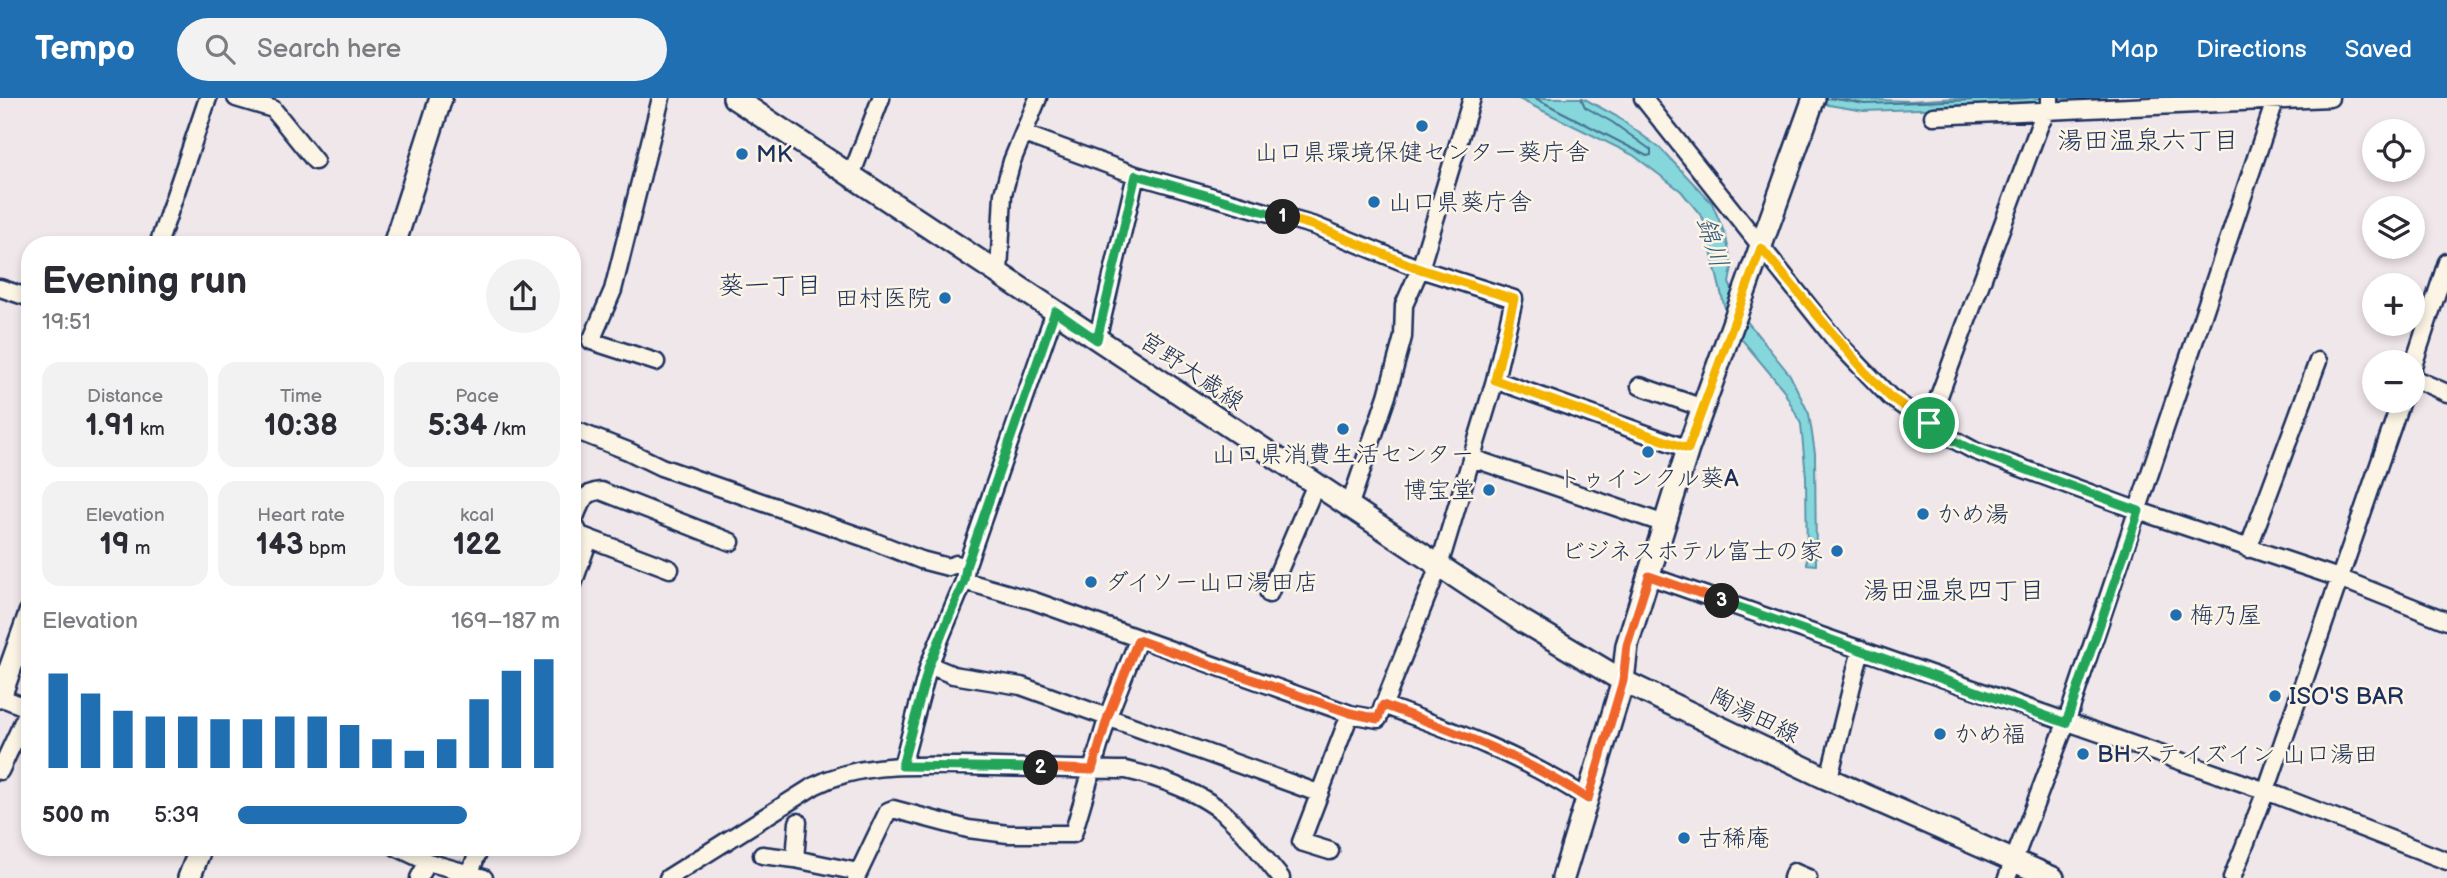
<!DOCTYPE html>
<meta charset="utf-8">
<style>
:root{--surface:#fff;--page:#f2f2f3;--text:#2b2b33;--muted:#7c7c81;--accent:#1f6fb2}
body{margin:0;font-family:"Balsamiq Sans","Klee One",sans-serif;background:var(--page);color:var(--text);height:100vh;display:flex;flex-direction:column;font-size:26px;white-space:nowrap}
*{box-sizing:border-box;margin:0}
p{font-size:23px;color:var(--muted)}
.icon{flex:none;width:38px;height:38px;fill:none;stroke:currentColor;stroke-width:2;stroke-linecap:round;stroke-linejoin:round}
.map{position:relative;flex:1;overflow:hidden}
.drawer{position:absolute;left:21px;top:138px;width:560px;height:620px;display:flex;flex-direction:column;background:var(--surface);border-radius:28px;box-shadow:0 4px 10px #0003}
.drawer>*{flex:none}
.controls{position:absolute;left:2362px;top:21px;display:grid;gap:14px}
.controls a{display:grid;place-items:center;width:63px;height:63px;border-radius:50%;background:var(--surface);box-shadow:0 4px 10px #0003;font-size:35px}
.pin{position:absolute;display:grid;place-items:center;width:60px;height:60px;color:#fff;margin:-30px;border:4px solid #fff;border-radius:50%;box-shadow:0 2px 7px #0007}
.km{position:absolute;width:35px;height:35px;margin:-18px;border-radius:50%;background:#222;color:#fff;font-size:19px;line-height:35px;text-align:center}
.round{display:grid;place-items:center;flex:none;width:74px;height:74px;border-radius:37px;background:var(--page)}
.overview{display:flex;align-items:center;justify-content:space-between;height:119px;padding:0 21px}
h1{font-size:38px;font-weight:700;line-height:52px}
.metrics{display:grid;grid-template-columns:repeat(3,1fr);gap:10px;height:119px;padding:7px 21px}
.metrics div{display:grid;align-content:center;border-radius:18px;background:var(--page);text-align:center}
.metrics b{font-size:30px;font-weight:700}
.metrics small{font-size:19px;font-weight:400}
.metrics p{font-size:19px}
.chart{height:196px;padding:14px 21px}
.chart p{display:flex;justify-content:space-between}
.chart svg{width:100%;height:126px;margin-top:7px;stroke:var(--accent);stroke-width:6}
ul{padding:0 21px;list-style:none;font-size:23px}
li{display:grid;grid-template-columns:112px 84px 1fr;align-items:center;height:52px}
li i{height:18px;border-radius:9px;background:var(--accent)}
header{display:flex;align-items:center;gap:42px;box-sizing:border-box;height:98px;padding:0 35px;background:var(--accent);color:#fff}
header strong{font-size:33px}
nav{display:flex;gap:38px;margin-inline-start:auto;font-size:24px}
.search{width:490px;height:63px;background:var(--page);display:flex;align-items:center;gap:18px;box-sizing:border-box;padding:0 24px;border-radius:38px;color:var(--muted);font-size:26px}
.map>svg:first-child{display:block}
</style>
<header>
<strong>Tempo</strong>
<div class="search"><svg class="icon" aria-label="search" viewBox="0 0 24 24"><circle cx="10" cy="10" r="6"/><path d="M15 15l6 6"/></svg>Search here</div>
<nav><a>Map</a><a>Directions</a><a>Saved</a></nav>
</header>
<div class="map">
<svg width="2447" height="780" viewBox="0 0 2447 780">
<rect width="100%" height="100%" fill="#f0e7ea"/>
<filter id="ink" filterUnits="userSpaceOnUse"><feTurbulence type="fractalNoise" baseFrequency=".0143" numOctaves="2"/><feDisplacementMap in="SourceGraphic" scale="14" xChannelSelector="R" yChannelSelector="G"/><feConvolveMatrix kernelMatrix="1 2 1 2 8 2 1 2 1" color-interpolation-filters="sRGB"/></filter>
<g filter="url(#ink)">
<path fill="#86d7dc" stroke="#5b94aa" stroke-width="2" d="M 1517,0 L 1583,0 L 1616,18 L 1661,51 L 1712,105 L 1726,139 L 1732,169 L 1729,185 L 1746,222 L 1790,277 L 1809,316 L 1815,355 L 1816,467 L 1807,466 L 1806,379 L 1801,326 L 1783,291 L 1743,243 L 1730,222 L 1724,207 L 1703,120 L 1681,93 L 1633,57 Z
M 1811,0 L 1910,3 L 1957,0 L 2220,0 L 1864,13 L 1829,7 Z"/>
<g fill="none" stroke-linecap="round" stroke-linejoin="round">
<path stroke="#467290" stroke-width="2" d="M 1535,0 L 1647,58 L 1651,57 L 1651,52 L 1612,24 L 1585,9 L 1581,0
M 1830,0 L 1865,6 L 2028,0"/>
<defs>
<path id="street" d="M 236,0 L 273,11 L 315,63
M 1643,0 L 1837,244 L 1890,299 L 1938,333 L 1975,353 L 2139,413 L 2339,480 L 2447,523
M 1933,18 L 2330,0
M 1024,36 L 1136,77 L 1315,128 L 1420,171 L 1514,201 L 1495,282
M 851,78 L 881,0
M 158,147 L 208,0
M 999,175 L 1003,96 L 1012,63 L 1038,0
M 0,190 L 30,200
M 1097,242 L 1136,77
M 656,264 L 591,243 L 613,192 L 661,0
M 2413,268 L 2447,164
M 2413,280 L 2447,295
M 1640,288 L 1703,310
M 1929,325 L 2040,26 L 2050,9 L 2050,0
M 572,331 L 628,353 L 661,369 L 868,441 L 921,462 L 948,469 L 956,466 L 966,469
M 1472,360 L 1665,426
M 1349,409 L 1387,298 L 1403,239 L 1404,207 L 1420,171 L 1472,0
M 2248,451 L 2318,263
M 670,471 L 580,437 L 573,424 C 580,408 582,394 601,393 L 731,444
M 1649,478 L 2266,693 L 2447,763
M 964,483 L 1034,503 L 1350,616 L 1378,621 L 1439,468 L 1495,282 L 1688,351
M 572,489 L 589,441
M 1269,496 L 1316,386
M 929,567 L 953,577 L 1021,588 L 1318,695
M 0,599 L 30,611
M 1383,607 C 1454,633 1525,659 1588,701
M 902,668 L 929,567 L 964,483 L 966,469 L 1055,213
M 0,673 L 29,611
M 1829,680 L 1861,551
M 396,749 L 428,764 L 484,780
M 1330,753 L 1301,744 L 1350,616
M 762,757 L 795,761 L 858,774
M 795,761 L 798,724
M 470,775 L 480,749
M 419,780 L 428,764
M 668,780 L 814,688 C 861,664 912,668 963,668 C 1017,669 1072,672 1126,672 C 1158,679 1205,696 1228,719 C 1248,737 1264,760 1281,780
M 856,780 L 888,713 L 893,711 L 968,731 L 1008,736 L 1073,736 L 1108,618 L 1138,542
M 1792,780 L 1794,774 L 1808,780
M 2007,780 L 2066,625 L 2276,0
M 2232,780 L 2266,693 L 2401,303"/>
<path id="secondary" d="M 734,0 L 1524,524 L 1623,583 L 1826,680 L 2053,780
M 394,147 L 441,0
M 0,599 L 30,515
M 189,780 L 201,749
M 1563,780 L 1623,583 L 1627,547 L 1688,351 L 1814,0"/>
</defs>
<use href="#street" stroke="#1b2f5e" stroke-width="21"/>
<use href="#secondary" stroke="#1b2f5e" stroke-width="26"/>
<use href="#street" stroke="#fcf5e5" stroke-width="16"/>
<use href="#secondary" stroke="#fcf5e5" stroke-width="21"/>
</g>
</g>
<g fill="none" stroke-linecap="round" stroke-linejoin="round" filter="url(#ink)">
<defs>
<path id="split-1" d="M 1283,119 L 1315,128 L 1420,171 L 1514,201 L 1495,282 L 1688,351 L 1761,150 L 1864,273 L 1890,299 L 1929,325"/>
<path id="split-2" d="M 1041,670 L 902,668 L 929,567 L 964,483 L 966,469 L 1055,213 L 1097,242 L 1136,77 L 1283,119"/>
<path id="split-3" d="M 1041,670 L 1092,672 L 1108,618 L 1138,542 L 1350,615 L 1378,621 L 1383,607 C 1453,633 1525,659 1588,701 L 1623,583 L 1627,547 L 1649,478 L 1722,503"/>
<path id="split-4" d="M 1722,503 L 2066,625 L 2139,413 L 1975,353 L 1950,341 L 1929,325"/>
</defs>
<use href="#split-1" stroke="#fff" stroke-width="14"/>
<use href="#split-2" stroke="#fff" stroke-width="14"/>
<use href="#split-3" stroke="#fff" stroke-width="14"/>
<use href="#split-4" stroke="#fff" stroke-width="14"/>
<use href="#split-1" stroke="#f5b400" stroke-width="9"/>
<use href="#split-2" stroke="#22a559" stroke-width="9"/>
<use href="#split-3" stroke="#f0652b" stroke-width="9"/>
<use href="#split-4" stroke="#22a559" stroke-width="9"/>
</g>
<g fill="#1f6fb2" stroke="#fcf5e5" stroke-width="2.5">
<circle cx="1422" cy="28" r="7"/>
<circle cx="742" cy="56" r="7"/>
<circle cx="1374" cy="104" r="7"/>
<circle cx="945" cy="200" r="7"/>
<circle cx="1343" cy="331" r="7"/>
<circle cx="1648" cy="354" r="7"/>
<circle cx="1489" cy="392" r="7"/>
<circle cx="1923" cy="416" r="7"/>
<circle cx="1837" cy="453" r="7"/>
<circle cx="1091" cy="484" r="7"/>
<circle cx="2176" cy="517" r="7"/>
<circle cx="2275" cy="598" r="7"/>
<circle cx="1940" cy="636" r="7"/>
<circle cx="2083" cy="656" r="7"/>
<circle cx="1684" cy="740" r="7"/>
</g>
<g text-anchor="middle" stroke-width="5" stroke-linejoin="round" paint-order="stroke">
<g font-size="24" fill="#1b2f5e" stroke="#fcf5e5" text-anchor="start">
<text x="1422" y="62" text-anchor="middle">山口県環境保健センター葵庁舎</text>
<text x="756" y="64">MK</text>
<text x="1388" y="112">山口県葵庁舎</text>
<text x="931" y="208" text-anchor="end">田村医院</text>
<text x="1343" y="364" text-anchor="middle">山口県消費生活センター</text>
<text x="1648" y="388" text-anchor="middle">トゥインクル葵A</text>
<text x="1475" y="400" text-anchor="end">博宝堂</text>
<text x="1937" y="424">かめ湯</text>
<text x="1823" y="461" text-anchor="end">ビジネスホテル富士の家</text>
<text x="1105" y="492">ダイソー山口湯田店</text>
<text x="2190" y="525">梅乃屋</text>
<text x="2289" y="606">ISO'S BAR</text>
<text x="1954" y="644">かめ福</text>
<text x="2097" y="664">BHステイズイン 山口湯田</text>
<text x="1698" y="748">古稀庵</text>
</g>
<g font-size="24" fill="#1b2f5e" stroke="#fcf5e5">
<text transform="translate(1192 273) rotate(34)" y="8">宮野大歳線</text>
<text transform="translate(1755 617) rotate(26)" y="8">陶湯田線</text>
</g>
<g font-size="26" fill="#1b2f5e" stroke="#fcf5e5">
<text x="2148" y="51">湯田温泉六丁目</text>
<text x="770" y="196">葵一丁目</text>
<text x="1954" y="501">湯田温泉四丁目</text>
</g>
<g font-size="26" font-style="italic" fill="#36597e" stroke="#fcf5e5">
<text transform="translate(1713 144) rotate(73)" y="9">錦川</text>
</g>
</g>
</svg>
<div class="controls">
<a><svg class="icon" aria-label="locate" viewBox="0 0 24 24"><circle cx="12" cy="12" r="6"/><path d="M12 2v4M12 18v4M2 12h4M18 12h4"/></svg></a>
<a><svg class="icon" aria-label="layers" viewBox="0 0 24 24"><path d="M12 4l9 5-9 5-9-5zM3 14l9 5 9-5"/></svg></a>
<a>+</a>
<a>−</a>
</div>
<div class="pin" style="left:1929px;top:325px;background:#1e9e55"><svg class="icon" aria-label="arrive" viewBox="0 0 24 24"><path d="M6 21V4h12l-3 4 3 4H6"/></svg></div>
<b class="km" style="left:1283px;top:119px">1</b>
<b class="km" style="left:1041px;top:670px">2</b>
<b class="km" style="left:1722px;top:503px">3</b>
<section class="drawer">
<div class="overview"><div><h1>Evening run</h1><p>19:51</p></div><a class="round"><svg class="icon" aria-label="share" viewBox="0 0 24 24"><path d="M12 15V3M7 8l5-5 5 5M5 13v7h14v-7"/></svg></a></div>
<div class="metrics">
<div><p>Distance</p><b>1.91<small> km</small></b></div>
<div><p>Time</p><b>10:38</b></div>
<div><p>Pace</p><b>5:34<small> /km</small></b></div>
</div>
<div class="metrics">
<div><p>Elevation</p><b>19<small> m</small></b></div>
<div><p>Heart rate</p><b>143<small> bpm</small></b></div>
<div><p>kcal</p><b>122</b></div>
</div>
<div class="chart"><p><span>Elevation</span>169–187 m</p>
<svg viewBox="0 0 160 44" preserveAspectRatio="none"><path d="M5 44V11M15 44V18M25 44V24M35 44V26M45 44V26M55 44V27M65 44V27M75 44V26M85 44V26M95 44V29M105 44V34M115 44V38M125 44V34M135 44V20M145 44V10M155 44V6"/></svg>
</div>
<ul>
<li><b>500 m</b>5:39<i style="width:71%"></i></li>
</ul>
</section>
</div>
